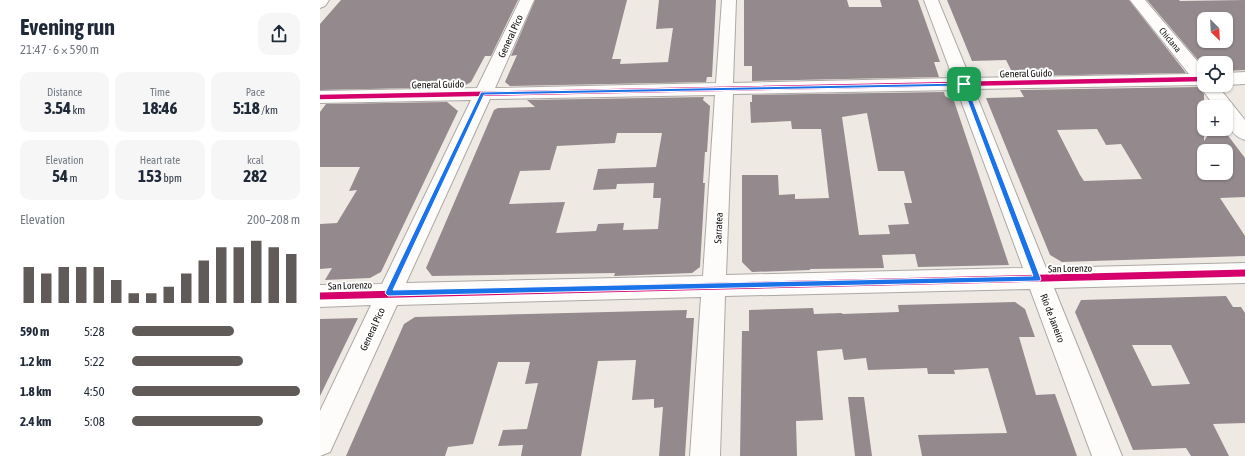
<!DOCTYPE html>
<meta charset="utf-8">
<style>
:root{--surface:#fff;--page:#f6f6f7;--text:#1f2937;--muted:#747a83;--accent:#605b58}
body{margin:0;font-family:"Asap Condensed",sans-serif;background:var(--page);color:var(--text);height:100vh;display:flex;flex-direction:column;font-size:15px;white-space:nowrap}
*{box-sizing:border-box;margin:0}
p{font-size:13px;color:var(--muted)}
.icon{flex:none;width:22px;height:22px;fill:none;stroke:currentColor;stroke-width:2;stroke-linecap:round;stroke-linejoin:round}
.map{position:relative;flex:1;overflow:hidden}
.sheet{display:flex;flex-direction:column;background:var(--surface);width:320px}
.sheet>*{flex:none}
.needle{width:26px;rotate:156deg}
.fabs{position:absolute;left:877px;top:12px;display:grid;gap:8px}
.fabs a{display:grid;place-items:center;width:36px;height:36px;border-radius:8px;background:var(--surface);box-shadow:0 1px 3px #0004;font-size:20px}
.pin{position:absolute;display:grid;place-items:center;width:34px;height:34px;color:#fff;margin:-17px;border-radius:8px;box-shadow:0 2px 6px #0006}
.round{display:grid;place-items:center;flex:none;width:42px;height:42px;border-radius:12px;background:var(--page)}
.overview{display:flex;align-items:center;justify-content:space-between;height:68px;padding:0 20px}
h1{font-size:22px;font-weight:700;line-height:30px}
.stats{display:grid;grid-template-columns:repeat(3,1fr);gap:6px;height:68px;padding:4px 20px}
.stats div{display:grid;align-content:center;border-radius:10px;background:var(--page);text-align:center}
.stats b{font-size:17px;font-weight:700}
.stats small{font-size:11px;font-weight:400}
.stats p{font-size:11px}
.chart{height:112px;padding:8px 20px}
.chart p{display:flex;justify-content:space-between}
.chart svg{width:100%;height:72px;margin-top:4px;stroke:var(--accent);stroke-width:6}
ul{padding:0 20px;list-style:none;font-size:13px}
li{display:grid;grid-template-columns:64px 48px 1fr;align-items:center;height:30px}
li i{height:10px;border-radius:5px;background:var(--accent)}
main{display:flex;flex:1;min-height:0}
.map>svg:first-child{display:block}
</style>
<main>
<section class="sheet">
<div class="overview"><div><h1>Evening run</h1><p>21:47 · 6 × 590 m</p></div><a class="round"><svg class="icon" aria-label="share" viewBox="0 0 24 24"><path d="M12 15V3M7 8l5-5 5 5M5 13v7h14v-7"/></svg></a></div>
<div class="stats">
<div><p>Distance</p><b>3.54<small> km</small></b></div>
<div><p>Time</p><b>18:46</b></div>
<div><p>Pace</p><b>5:18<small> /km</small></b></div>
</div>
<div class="stats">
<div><p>Elevation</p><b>54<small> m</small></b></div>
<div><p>Heart rate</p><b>153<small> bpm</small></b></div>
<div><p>kcal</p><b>282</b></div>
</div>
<div class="chart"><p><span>Elevation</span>200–208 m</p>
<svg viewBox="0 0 160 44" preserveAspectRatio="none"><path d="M5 44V22M15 44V26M25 44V22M35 44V22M45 44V22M55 44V30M65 44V38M75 44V38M85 44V34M95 44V26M105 44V18M115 44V10M125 44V10M135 44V6M145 44V10M155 44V14"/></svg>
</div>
<ul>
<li><b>590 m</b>5:28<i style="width:61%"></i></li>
<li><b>1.2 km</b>5:22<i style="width:66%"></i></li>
<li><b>1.8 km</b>4:50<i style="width:100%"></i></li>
<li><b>2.4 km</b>5:08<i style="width:78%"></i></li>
</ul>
</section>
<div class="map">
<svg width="925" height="456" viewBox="0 0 925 456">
<rect width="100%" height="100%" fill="#efe9e4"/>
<path fill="#948a8d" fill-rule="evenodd" d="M 21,0 L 198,0 L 171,56 L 165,56 L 151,82 L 142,87 L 0,90 L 0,24 Z
M 215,0 L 307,0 L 292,59 L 301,59 L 300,64 L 348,62 L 353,28 L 336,29 L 339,0 L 396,0 L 392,77 L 387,77 L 386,82 L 190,86 L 185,82 L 197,55 L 191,56 Z
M 424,0 L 527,0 L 529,7 L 562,7 L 560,0 L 598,0 L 620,62 L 614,62 L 619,77 L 432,81 L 432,66 L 424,66 Z
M 627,0 L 809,0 L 866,73 L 694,76 L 686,60 L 652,61 Z
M 827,0 L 859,0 L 860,1 L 925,0 L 925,70 L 906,71 L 906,63 L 884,63 L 884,67 ZM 884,19 L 906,19 L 906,41 L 884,41 Z
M 878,87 L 884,94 L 884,141 L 892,129 L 903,129 L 925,158 L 925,197 L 900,198 L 925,236 L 925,256 L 742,262 L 730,255 L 666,98 L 704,97 L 700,90 ZM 777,129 L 786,145 L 801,144 L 822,179 L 764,181 L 760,175 L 737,130 ZM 884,151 L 906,151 L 906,173 L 884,173 Z
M 624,92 L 625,96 L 634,101 L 689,265 L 598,267 L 595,254 L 562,255 L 564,268 L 490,269 L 490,270 L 432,272 L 422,262 L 422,175 L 458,175 L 459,195 L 475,194 L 475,199 L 509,198 L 501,129 L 472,129 L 471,121 L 431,123 L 430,102 L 432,102 L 432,95 ZM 547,113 L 558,171 L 584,171 L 592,203 L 584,203 L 589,224 L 568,225 L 570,234 L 539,235 L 522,117 Z
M 384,97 L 383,100 L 390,106 L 387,152 L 385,152 L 383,183 L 385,183 L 380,267 L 372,273 L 294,276 L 295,273 L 112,276 L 106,268 L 174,110 L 178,108 L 215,107 L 207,100 ZM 297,133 L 342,133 L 336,167 L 278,169 L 273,190 L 296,189 L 297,184 L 334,183 L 333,198 L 341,198 L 338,229 L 303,230 L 304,223 L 278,224 L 276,231 L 236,233 L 245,202 L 189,204 L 200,171 L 230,170 L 237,146 L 295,143 Z
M 127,102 L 138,111 L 61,272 L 50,278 L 5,280 L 12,268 L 0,269 L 0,224 L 17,223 L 37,190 L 29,191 L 40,167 L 0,167 L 0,112 L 6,104 Z
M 906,296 L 913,307 L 921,307 L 925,313 L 925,423 L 893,424 L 909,456 L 871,456 L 866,448 L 813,450 L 755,312 L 761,300 ZM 812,345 L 851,345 L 870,384 L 832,386 Z
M 695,302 L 705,309 L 715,337 L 699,337 L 716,395 L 735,394 L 757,456 L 602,456 L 598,435 L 687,433 L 668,368 L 634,370 L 635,374 L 608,374 L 607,368 L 548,370 L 546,358 L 524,360 L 522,349 L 497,351 L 503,420 L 476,421 L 477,456 L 420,456 L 422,331 L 429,331 L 429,310 L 493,308 L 494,314 L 522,313 L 522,314 L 579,312 L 578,305 Z
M 367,310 L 366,318 L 374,318 L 365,456 L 339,456 L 343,407 L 334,408 L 334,399 L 312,400 L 316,360 L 278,361 L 261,456 L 201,456 L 203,445 L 178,446 L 183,430 L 207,429 L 218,383 L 205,384 L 210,362 L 178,362 L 153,444 L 128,447 L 125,456 L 26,456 L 84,324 L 95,317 Z
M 38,318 L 0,396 L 0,319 Z
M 528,397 L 544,397 L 552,456 L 535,456 Z"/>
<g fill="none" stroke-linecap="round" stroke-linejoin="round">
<defs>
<path id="street" d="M 0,0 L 9,0 L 5,6 L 0,8 Z
M 200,0 L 214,0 L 175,88 L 396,83 L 402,0 L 416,0 L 413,83 L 633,78 L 604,0 L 618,0 L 650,78 L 869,74 L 810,0 L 825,0 L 884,69 L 884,85 L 897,85 L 925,120 L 925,140 C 909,135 906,121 906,107 L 895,107 L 879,85 L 654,89 L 726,268 L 925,263 L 925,283 L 734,288 L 802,456 L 772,456 L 710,289 L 405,296 L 400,456 L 370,456 L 381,297 L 77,305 L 10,452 L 0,456 L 0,411 L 51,305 L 0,307 L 0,285 L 62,284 L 151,100 L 0,103 L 0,91 L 157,88 ZM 637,90 L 703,268 L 406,275 L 413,94 ZM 395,95 L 383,276 L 86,283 L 170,99 Z
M 925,72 L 925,84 L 906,85 L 906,73 Z"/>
</defs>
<use href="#street" stroke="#aca8a4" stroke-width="2"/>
<use href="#street" fill="#fdfcfb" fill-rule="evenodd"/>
<defs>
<path id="cycleway-far1" d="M 0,97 L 884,79"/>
<path id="cycleway" d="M 0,296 L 925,273"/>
</defs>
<use href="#cycleway-far1" stroke="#fff" stroke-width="6"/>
<use href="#cycleway" stroke="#fff" stroke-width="10"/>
<use href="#cycleway-far1" stroke="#d6006c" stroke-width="4.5"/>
<use href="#cycleway" stroke="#d6006c" stroke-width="7"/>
</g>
<path fill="#1a73e8" stroke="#fff" fill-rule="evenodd" d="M 646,83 L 721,279 L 720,281 L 68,296 L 65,293 L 161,92 ZM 642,86 L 713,276 L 73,290 L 164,95 Z"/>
<g text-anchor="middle" stroke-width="4" stroke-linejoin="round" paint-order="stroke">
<g font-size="9" fill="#130f0d" stroke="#fff">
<text transform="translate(850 40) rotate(50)" y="3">Chiclana</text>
</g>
<g font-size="10" fill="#130f0d" stroke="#fff">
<text transform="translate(190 36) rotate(-65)" y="4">General Pico</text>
<text transform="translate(706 73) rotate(-1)" y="4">General Guido</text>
<text transform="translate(118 84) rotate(-1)" y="4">General Guido</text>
<text transform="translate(398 228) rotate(-87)" y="4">Sarratea</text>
<text transform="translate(750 268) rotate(-1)" y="4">San Lorenzo</text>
<text transform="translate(30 285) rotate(-2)" y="4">San Lorenzo</text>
<text transform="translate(733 318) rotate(69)" y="4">Río de Janeiro</text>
<text transform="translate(52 329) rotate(-65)" y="4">General Pico</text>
</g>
</g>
</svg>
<div class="fabs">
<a><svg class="needle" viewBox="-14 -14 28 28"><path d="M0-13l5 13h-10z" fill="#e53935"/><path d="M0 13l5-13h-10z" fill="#747a83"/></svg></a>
<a><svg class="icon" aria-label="locate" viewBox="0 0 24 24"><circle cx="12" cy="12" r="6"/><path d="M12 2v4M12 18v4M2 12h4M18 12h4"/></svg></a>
<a>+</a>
<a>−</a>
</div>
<div class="pin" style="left:644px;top:84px;background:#1e9e55"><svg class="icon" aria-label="arrive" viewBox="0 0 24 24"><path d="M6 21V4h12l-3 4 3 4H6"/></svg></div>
</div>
</main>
